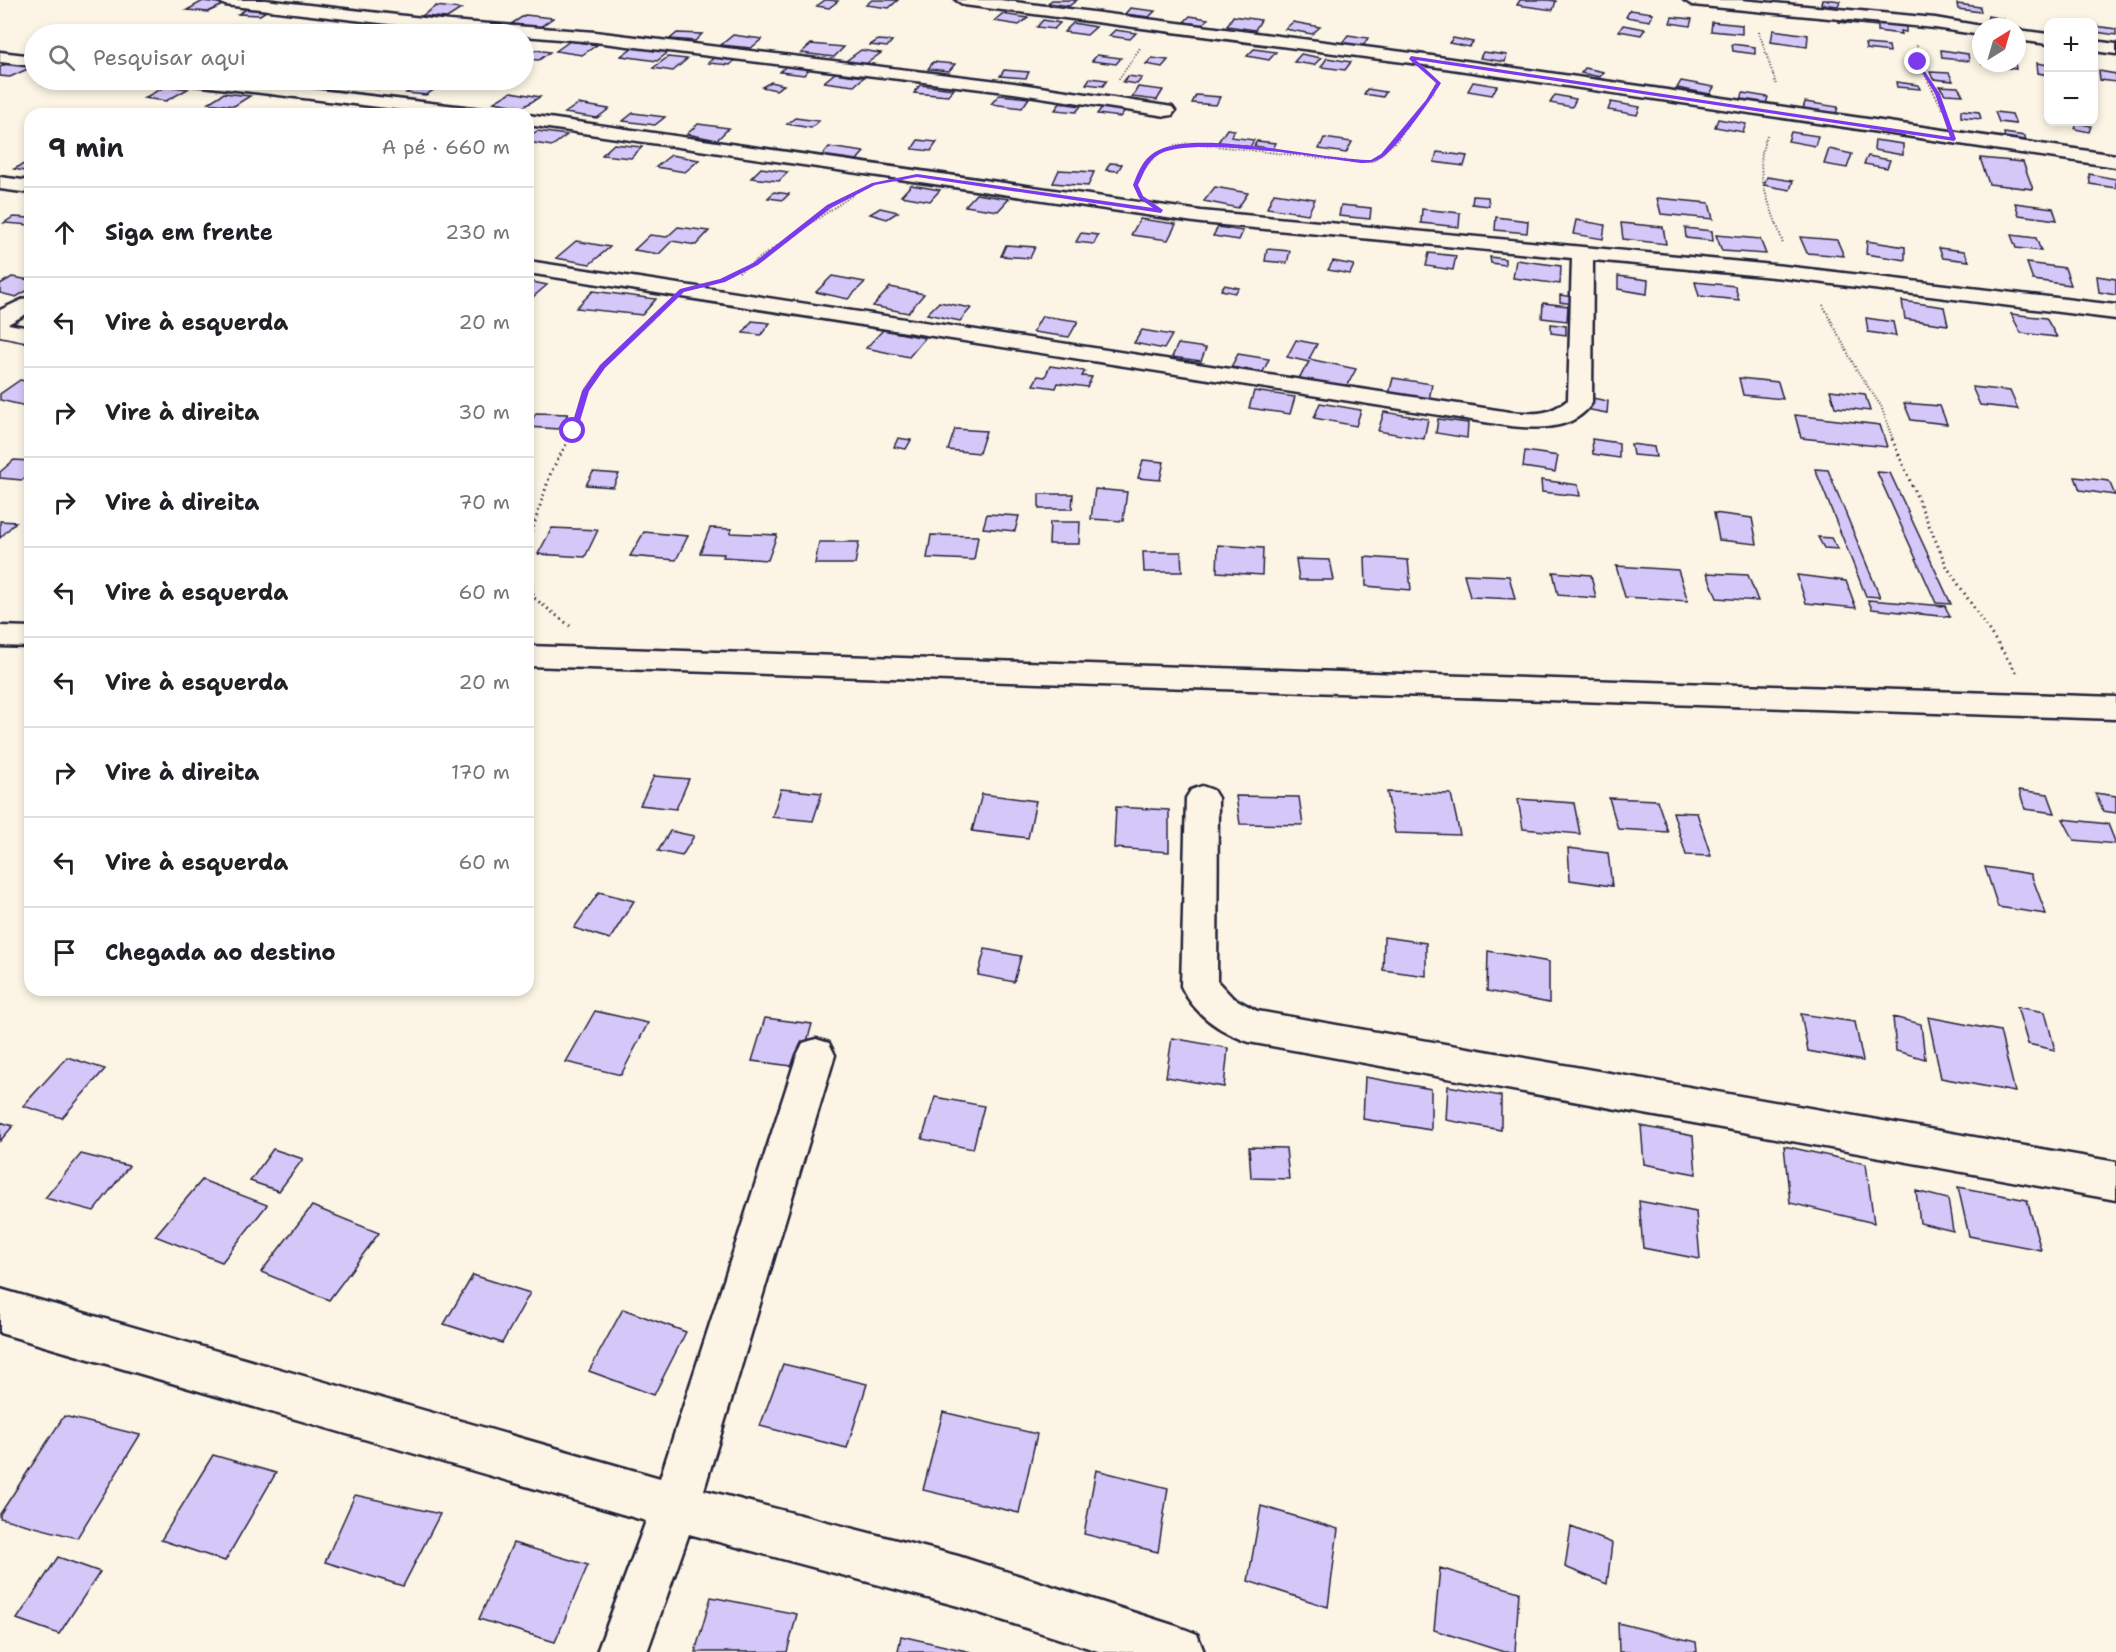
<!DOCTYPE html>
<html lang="pt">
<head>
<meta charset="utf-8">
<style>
	:root { --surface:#fff; --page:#f2f2f2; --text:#202124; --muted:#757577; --line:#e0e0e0 }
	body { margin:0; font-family:"Shantell Sans",sans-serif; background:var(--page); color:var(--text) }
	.controls { position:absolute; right:18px; top:18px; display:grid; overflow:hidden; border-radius:12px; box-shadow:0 3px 9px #0003 }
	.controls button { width:54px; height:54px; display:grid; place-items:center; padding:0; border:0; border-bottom:2px solid var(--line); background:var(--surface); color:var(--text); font:30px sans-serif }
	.compass { position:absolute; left:1972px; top:18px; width:54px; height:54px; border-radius:50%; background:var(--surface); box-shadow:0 3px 9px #0003; rotate:37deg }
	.stop { position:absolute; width:18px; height:18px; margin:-14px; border:4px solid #7c3aed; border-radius:50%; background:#fff }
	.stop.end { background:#7c3aed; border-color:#fff; box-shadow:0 2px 6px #0008 }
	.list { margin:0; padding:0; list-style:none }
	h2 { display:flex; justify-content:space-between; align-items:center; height:78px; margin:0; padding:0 24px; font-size:26px }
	h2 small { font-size:20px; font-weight:400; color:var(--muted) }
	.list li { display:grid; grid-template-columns:39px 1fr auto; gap:18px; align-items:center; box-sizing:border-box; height:90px; padding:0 24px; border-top:2px solid var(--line) }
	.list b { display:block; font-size:22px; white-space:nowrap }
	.list em { font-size:20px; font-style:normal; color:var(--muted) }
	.icon { flex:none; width:33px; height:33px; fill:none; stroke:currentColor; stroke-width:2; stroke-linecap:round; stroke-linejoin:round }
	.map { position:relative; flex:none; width:2116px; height:1652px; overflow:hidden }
	.search { position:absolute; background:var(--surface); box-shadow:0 3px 9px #0003; left:24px; top:24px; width:510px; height:66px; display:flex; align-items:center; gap:15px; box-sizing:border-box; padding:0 21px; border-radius:33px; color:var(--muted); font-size:22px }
	.panel { position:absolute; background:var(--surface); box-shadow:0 3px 9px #0003; left:24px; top:108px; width:510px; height:888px; border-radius:18px }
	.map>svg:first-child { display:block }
	.building { fill:#d5c7f8; stroke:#22223b; stroke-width:1.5 }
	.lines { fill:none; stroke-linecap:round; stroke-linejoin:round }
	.minor-casing { stroke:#22223b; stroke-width:5 }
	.major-casing { stroke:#22223b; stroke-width:5 }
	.path-far1 { stroke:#22223b; stroke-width:2; stroke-dasharray:1 2; stroke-linecap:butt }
	.path { stroke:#22223b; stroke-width:3; stroke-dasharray:1.5 4; stroke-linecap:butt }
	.minor { fill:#fcf5e5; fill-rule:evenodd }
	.major { fill:#fcf5e5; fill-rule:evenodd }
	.route { fill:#7c3aed }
</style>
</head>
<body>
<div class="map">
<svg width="2116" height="1652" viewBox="0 0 2116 1652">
	<rect width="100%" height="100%" fill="#fcf5e5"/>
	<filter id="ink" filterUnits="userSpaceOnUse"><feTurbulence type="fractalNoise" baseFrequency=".0167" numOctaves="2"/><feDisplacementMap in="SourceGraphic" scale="12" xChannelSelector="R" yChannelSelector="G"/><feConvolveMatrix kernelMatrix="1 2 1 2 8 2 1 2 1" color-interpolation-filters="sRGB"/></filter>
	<g filter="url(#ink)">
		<path class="building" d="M825,0H829L838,1L829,8L817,6Z
			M872,0H898L889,8L866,5Z
			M1052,0H1077L1069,6L1048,3Z
			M1520,0H1548L1556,1L1553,10L1517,5Z
			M1822,0H1833L1840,1L1838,6L1821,4Z
			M203,1L225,4L208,12L187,10Z
			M1957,4L1980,7L1981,12L1958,9Z
			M436,6L461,9L447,18L422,16Z
			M250,7L271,8L260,15L238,14Z
			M1130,8L1155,11L1149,17L1125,14Z
			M1630,10L1653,13L1650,21L1626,17Z
			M1002,14L1028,18L1019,25L994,21Z
			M525,15L553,18L540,27L511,24Z
			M1190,16L1208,19L1202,25L1184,22Z
			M1233,16L1261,20L1255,30L1227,26Z
			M1988,16L2003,19L2001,27H1986Z
			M1672,17L1692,19L1690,26L1670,23Z
			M1840,18L1906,26V32L1900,31L1901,34L1878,31V26L1839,22Z
			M1043,20L1060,23L1054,29L1037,27Z
			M1293,22L1320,27L1312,34L1285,29Z
			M1712,22L1742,25V34L1711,31Z
			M1073,23L1096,27L1087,35L1064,32Z
			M404,25L430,27L419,34H391Z
			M1623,25L1645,29L1641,35L1619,31Z
			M2095,26L2116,29V35L2096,32Z
			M1115,30L1136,33L1130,39L1109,36Z
			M1773,30L1808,35L1807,47L1771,42Z
			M677,33L702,34L695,41L670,39Z
			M733,35L762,39L751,48L721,45Z
			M1348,35L1368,38L1363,46L1342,43Z
			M1453,38L1473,42L1469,47L1449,43Z
			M878,40L892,41L887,47L870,45Z
			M570,41L597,45L582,55L556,51Z
			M811,44L844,47L834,57L801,53Z
			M1732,44L1755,47V54L1733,51Z
			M1865,44L1889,46L1890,52L1866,49Z
			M636,45L671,50L657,61L621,56Z
			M1254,49L1276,52L1269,60L1247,56Z
			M536,50L550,52L539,60L524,59Z
			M861,50L881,53L863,66L843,63Z
			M1941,50L1968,54L1969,61L1942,58Z
			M1483,52L1507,55L1505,62L1480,58Z
			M1301,54L1321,58L1314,65L1294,62Z
			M1097,55L1121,58L1116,64L1092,61Z
			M716,56L737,58L730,65L708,63Z
			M668,57L687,59L673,71L653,68Z
			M1152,58L1168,60L1162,67L1146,64Z
			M1327,58L1351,62L1345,70L1321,67Z
			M933,62L955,64L949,71L928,69Z
			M8,63L32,67L10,77L0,76V67Z
			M1982,63H2015L2016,69L1982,64Z
			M2037,63L2048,65V75L2038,73Z
			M788,64L811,67L804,75L780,72Z
			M1585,68L1604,72L1600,77L1581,73Z
			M1004,70L1029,72L1026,78L1000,76Z
			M2099,71L2116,74V82L2100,80Z
			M1930,72L1949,73L1953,81L1933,79Z
			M835,73L864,77L854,86L824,82Z
			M1128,76L1142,78L1137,84L1123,82Z
			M1090,78L1107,80L1103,86L1086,84Z
			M72,80H98L88,85L67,82Z
			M321,80H352L339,87L314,84Z
			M363,80H392L378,89L352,86Z
			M1681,81L1714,87L1710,94L1677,88Z
			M771,82L784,85L776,90L762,87Z
			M1473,82L1497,86L1492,95L1468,91Z
			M1896,82L1918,85L1920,89L1897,87Z
			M420,83L440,86L426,95L406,93Z
			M920,85L954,89L948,96L914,93Z
			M166,86L188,89L166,101L144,98Z
			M1939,86L1958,87L1963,95L1945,94Z
			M1138,87L1163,90L1157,100L1132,97Z
			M1367,89L1386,92L1383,97L1364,94Z
			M511,92L540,97L523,107L494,102Z
			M224,93L250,96L234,106L208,103Z
			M1743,93L1768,97L1766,104L1741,100Z
			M999,95L1029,98L1022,108L991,104Z
			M1196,95L1220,97L1216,105L1192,103Z
			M1555,95L1576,99L1572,107L1550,103Z
			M1611,102L1640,107L1637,115L1608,110Z
			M1805,102L1838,107L1836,114L1803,109Z
			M1060,103L1081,106L1076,112L1055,110Z
			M578,104L609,109L597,118L565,113Z
			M1103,106L1126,109L1120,117L1097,114Z
			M380,108L405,112L370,114Z
			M1961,110L1979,112L1981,119L1961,117Z
			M1995,112L2012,114L2016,124L1999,122Z
			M633,113L665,117L655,125L623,121Z
			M795,118L819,121L811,128L787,124Z
			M1718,119L1746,124L1743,132L1715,127Z
			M2077,123L2091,126L2089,132L2075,129Z
			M698,124L729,128L717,140L687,134Z
			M1227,129L1235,130L1231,137L1254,140L1250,147L1218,142Z
			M537,131L567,135L552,146L528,142V137Z
			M1791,132L1818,136L1815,146L1788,141Z
			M2004,133L2025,136L2026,143L2005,141Z
			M1324,138L1352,142L1346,153L1319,149Z
			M918,140L937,142L931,151L912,149Z
			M1875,140L1903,144V155L1874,150Z
			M1257,141L1276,143L1273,149L1254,146Z
			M614,144L642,147L631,158L602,155Z
			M829,147L864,152L856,161L821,157Z
			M1829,149L1852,154L1847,168L1824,164Z
			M1437,152L1467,156L1464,166L1434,162Z
			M671,155L699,160L685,172L656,167Z
			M1868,156L1890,160L1887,168L1864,164Z
			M1980,158L2023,162L2033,189L1989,184Z
			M30,161V172L14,169Z
			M1110,163L1122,164L1118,171L1106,170Z
			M761,168L788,172L779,181L751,178Z
			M1059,170L1094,172L1088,186L1053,183Z
			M2089,174L2116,179V188L2090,184Z
			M1767,177L1793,181L1790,190L1764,185Z
			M911,185L940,190L930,201L901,196Z
			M1215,187L1248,193L1238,208L1204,201Z
			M774,192L789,194L783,200L768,198Z
			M1274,193L1315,199L1308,214L1267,208Z
			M976,194L1009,199L998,211L965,206Z
			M1473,196L1488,197L1489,206L1472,204Z
			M1657,198L1709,203L1713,219L1661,214Z
			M2015,203L2053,208L2057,220L2019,215Z
			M1341,205L1371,208L1370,219L1339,216Z
			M880,208L898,212L887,219L870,214Z
			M1422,209L1460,213L1459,227L1421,223Z
			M13,217L30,218V225L4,223Z
			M1496,217L1528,221L1527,233L1495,230Z
			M1140,219L1176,224L1168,240L1131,235Z
			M1576,220L1605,225L1603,239L1573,234Z
			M1621,223L1663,227L1666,244L1623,239Z
			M678,227L709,231L696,245L672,241L659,254L634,250L650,235L667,237Z
			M1218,227L1243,231L1239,240L1213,236Z
			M1685,228L1712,231L1713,241L1686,238Z
			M1081,233L1098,235L1094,244L1076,242Z
			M1716,235L1760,239L1766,254L1722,251Z
			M2011,235L2036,238L2041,251L2016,248Z
			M1800,237L1837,240L1844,256L1807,253Z
			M576,241L610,247L590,264L556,258Z
			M1867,241L1905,247V260L1866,254Z
			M1006,245L1035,247L1030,258L1001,256Z
			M1939,248L1964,251L1969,261L1943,258Z
			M1267,249L1290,251L1287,263L1265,261Z
			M1429,253L1456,256L1453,270L1426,266Z
			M1490,257L1505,259V265L1491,263Z
			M1516,260L1561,266L1560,284L1513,278Z
			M1333,261L1354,265L1350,274L1328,270Z
			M2027,263L2065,268L2071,285L2033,280Z
			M832,276L865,282L848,299L816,292Z
			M1618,276L1648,280L1647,294L1618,289Z
			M2097,276L2116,279V295L2099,292Z
			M12,277L30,280V289L16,297L0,293V284Z
			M528,281L547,285L533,297L528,296Z
			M1695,282L1735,286L1739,300L1699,296Z
			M1224,285L1239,288L1235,293L1221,290Z
			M890,287L924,294L908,313L873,306Z
			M593,291L656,299L642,315L576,308Z
			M1560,295L1573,297V304L1560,302Z
			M1902,301L1944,307L1948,325L1905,319Z
			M939,302L971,308L960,321L927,314Z
			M1543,303L1568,306L1567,321L1542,318Z
			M2011,314L2046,318L2057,337L2021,333Z
			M1042,316L1078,321L1069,337L1033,332Z
			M1866,318L1893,322L1896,336L1868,332Z
			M752,321L770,323L761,335L743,333Z
			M1551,324L1566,326V335L1551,333Z
			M883,330L925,338L909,357L866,348Z
			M1142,330L1172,335L1164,349L1134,343Z
			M1296,340L1317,344L1309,359L1356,369L1346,388L1299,378L1309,362L1287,357Z
			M1178,344L1206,348L1201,361L1172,357Z
			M1238,354L1269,359L1263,372L1231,367Z
			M1050,366L1085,371L1082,376L1092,377L1087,387L1058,383L1056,388L1033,385L1038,376L1045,377Z
			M1393,378L1432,384L1429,400L1389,394Z
			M1739,378L1778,382L1783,399L1743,395Z
			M20,380L30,382V407L0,400V394Z
			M1972,387L2010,391L2018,409L1980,405Z
			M1830,390L1865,394L1870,411L1835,407Z
			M1254,391L1295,397L1290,414L1249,408Z
			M1587,397L1608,401L1607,413L1585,409Z
			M1320,403L1361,410L1356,426L1314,418Z
			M1904,403L1940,406L1947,424L1911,420Z
			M1384,412L1428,419L1424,439L1378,431Z
			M536,413L568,414L559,429L528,427Z
			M1795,415L1880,425L1887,447L1801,438Z
			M1438,419L1468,423L1467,438L1436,433Z
			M955,429L986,431L979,453L948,450Z
			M898,438L911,440L906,449L894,447Z
			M1592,439L1619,443V458L1593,454Z
			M1631,444L1654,447L1656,457L1633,455Z
			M1525,451L1558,456L1555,472L1523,467Z
			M14,460L30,461V473L22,480L0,478V472Z
			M1143,460L1164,462L1160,480L1138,478Z
			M1815,469L1828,470L1880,597L1866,596Z
			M593,472L619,474L613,487L586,485Z
			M1877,472L1890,473L1951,604L1936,603Z
			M2075,477L2109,481L2115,495L2080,490Z
			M1541,480L1578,485L1580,496L1542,492Z
			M1095,489L1127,492L1123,521L1091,519Z
			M1039,494H1073L1072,509H1039Z
			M1714,513L1752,518L1757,544L1719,540Z
			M987,514L1019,516L1015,531L983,528Z
			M0,521L16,522L0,538Z
			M1050,522H1080L1079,544H1049Z
			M552,528L598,530L585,557L538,554Z
			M710,528L732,529L730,533L777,535L768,560L723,557L724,554L700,553Z
			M644,532L688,536L676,560L630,556Z
			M931,535L978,536L974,560L927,558Z
			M1818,537L1831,538L1838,549L1824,548Z
			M819,542H859L855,564H815Z
			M1218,545L1263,548L1262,575L1217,572Z
			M1143,552H1181L1182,572H1144Z
			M1365,557L1408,560L1411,590L1366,586Z
			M1296,559L1330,560L1334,580H1299Z
			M1616,566L1678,570L1688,601L1625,597Z
			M1553,572L1591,575L1596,598L1558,595Z
			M1707,573L1748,575L1758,601L1717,598Z
			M1464,574L1509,576L1515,599L1470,597Z
			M1797,575L1846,581L1856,608L1806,603Z
			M1868,600L1945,606L1950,617L1872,609Z
			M654,776L689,779L676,809L640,805Z
			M781,789L822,793L813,821L772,817Z
			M2019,790L2048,794L2055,813L2025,809Z
			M1387,792L1451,794L1460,835L1395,833Z
			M2095,793L2116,796V813L2103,811Z
			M982,794L1036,801L1028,838L972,831Z
			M1236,796L1299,797L1303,825L1240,824Z
			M1609,798L1657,800L1668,832L1618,829Z
			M1518,799L1574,803L1580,834L1523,829Z
			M1116,807L1169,810V852L1114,848Z
			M1673,812L1697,813L1711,856L1686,855Z
			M2063,819L2108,824L2116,844L2074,840Z
			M670,831L694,836L682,856L658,851Z
			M1568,848L1608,853L1612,886L1570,880Z
			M1985,867L2031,874L2046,914L1998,907Z
			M599,892L634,901L610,939L574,928Z
			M1384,937L1426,943V976L1383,970Z
			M985,949L1021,956L1014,982L978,975Z
			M1488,951L1549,962V1003L1487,991Z
			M2017,1007L2045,1012L2055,1050L2028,1044Z
			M595,1011L648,1023L621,1075L566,1062Z
			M1801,1014L1855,1022L1863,1061L1808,1051Z
			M1893,1017L1921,1024L1925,1059L1896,1051Z
			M1928,1017L2000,1031L2015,1092L1941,1078Z
			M765,1018L812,1024L800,1067L752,1061Z
			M1172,1038L1228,1048L1224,1087L1166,1077Z
			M67,1057L105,1069L62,1118L23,1106Z
			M1365,1077L1431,1089V1130L1363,1119Z
			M1448,1086L1501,1096V1130L1446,1120Z
			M935,1097L984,1106L973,1149L922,1139Z
			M0,1122L13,1126L0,1141Z
			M1641,1126L1693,1136L1696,1174L1644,1164Z
			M1784,1146L1866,1164L1874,1223L1790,1203Z
			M1249,1147L1286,1148L1289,1179L1251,1178Z
			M273,1149L303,1159L279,1191L250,1181Z
			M81,1154L129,1166L94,1211L45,1198Z
			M202,1180L267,1205L222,1262L155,1236Z
			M1958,1187L2027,1200L2041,1250L1969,1236Z
			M1916,1191L1948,1199L1953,1231L1920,1223Z
			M1639,1201L1696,1212L1700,1259L1643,1248Z
			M312,1206L379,1233L329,1300L261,1272Z
			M473,1275L530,1293L502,1343L444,1324Z
			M623,1309L686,1332L654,1395L589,1371Z
			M783,1364L867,1384L847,1448L760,1426Z
			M943,1412L1037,1434L1019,1513L923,1490Z
			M64,1416L140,1435L77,1538L0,1518V1514Z
			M213,1455L276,1473L225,1561L161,1540Z
			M1096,1470L1168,1488L1158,1552L1084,1534Z
			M355,1495L440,1514L403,1586L325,1562Z
			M1261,1506L1338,1529L1328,1607L1248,1581Z
			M1571,1527L1612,1543L1607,1584L1565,1567Z
			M513,1543L588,1565L555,1642L479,1619Z
			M58,1557L100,1572L59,1634L17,1619Z
			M1440,1568L1519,1592L1515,1652H1504L1434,1630Z
			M711,1597L797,1614L787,1652H695Z
			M1618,1623L1696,1642L1697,1652H1619Z
			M901,1636L971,1652H898Z"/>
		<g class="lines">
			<defs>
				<path id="minor" d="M217,0H265L449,21L595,32L1014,83L1166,106L1172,107L1175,111L1172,115L1166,116L1014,93L595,42L524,36V34L449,31L225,5Z
					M956,0H1000L1411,53L2116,155V167L1411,63L964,5Z
					M1684,0H1741L1935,18L1987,27H1981V35L1935,28L1692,5Z
					M2017,30L2048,34V44L2017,40Z
					M2094,41L2116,44V54L2094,51Z
					M0,52L34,56V66L0,62Z
					M185,80H233L482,109L488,110L491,114H437L194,85L188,84Z
					M528,115L1201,211L1784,266L2116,305V319L1784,278L1593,260L1592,403C1574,430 1539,429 1510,426L528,273V261L1510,412C1535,414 1547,416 1568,400L1572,258L1201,223L528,125Z
					M0,177L30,181V193L0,189Z
					M30,296V312L8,324L30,328V342L0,336V310Z
					M1202,786L1213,790L1218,798L1217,981L1232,997L1257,1011L2116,1162V1200L1249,1042C1220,1032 1194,1014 1181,986L1186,798L1191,790Z
					M816,1039L829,1043L835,1055L704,1490L958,1556L1179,1627L1197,1634L1204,1652H1101L958,1606L689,1534L647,1652H597L646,1521L0,1333V1289L660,1478L797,1055L803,1043Z"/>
				<path id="major" d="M0,626L30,627V647L0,646Z
					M528,646L2116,697V719L528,666Z"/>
			</defs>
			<use href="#minor" class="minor-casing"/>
			<use href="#major" class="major-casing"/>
			<path class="path-far1" d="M1759,32L1776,84
				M1917,45L1918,62L1943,109
				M1119,79L1140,48
				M1767,135C1751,176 1772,205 1783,244
				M1138,180C1149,156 1165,146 1191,143L1354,162L1373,161L1397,140L1435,88
				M739,272L854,194
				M1823,305L1856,369L1881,406L1893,440
				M568,440L586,391L602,367L657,314"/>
			<path class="path" d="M1892,439L1947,567L2017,673
				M528,543L551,472L569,439
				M528,566L534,598L570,626"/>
			<use href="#minor" class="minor"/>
			<use href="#major" class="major"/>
		</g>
	</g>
	<path class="route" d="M1411,56L1950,137L1935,94L1916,62L1918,61L1940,94L1956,139L1954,141L1416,60L1441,83C1430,101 1399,145 1383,157C1376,162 1369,163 1361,163C1320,158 1188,135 1158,155C1147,162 1144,173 1138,185L1143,196L1163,210L1161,213L917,177L875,185L831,208L758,265L725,282L684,292L605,368L589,391L577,431L573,433L570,431L582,391L600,365L680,289L720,279L753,263L827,205L872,183L917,174L1153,208L1139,198L1133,185C1138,172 1143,159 1155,152C1196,127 1319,160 1371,160L1381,154L1426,100L1436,83L1409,59Z"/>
</svg>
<div class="controls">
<button>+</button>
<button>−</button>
</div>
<svg class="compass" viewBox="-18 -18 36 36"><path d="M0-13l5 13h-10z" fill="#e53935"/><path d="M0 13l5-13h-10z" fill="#757577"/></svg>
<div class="stop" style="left:573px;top:431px"></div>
<div class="stop end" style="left:1918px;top:62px"></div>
<div class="search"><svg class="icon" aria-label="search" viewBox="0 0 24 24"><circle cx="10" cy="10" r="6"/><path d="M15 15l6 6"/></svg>Pesquisar aqui</div>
<section class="panel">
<h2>9 min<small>A pé · 660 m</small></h2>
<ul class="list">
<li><svg class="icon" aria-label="ahead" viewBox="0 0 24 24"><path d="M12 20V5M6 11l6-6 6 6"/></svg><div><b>Siga em frente</b></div><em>230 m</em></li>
<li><svg class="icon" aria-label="left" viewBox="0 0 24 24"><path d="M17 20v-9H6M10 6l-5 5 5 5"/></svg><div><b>Vire à esquerda</b></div><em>20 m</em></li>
<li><svg class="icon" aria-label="right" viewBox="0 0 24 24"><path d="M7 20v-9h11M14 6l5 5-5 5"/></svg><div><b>Vire à direita</b></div><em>30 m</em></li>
<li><svg class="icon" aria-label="right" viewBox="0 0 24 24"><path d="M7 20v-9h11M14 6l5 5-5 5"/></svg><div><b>Vire à direita</b></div><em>70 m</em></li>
<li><svg class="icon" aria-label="left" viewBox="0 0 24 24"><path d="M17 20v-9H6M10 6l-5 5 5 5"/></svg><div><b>Vire à esquerda</b></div><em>60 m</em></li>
<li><svg class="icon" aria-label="left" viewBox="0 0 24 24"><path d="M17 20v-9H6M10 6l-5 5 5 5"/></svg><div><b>Vire à esquerda</b></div><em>20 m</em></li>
<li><svg class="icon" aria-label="right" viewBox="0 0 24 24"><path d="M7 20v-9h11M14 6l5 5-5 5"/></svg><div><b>Vire à direita</b></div><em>170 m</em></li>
<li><svg class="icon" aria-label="left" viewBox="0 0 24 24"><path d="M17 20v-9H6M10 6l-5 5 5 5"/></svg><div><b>Vire à esquerda</b></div><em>60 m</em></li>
<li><svg class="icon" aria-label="arrive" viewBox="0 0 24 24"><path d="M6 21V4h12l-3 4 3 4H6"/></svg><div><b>Chegada ao destino</b></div></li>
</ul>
</section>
</div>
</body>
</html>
